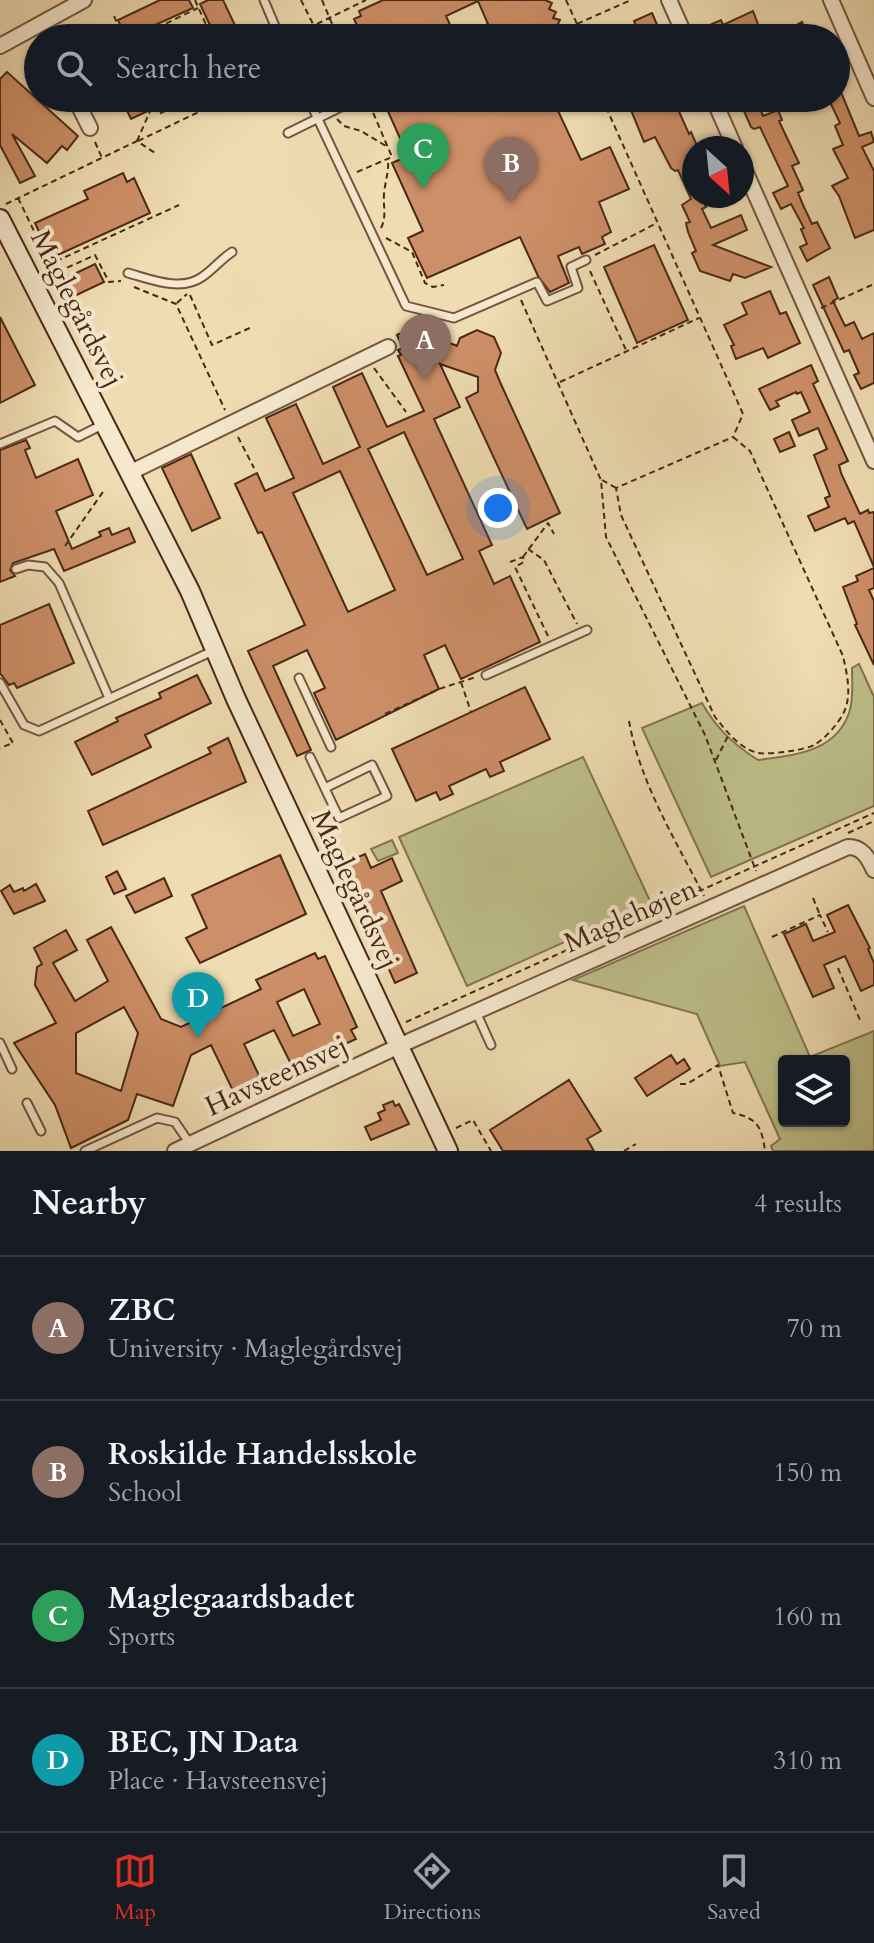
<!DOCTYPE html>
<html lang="en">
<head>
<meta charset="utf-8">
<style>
	:root { --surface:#171b24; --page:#242831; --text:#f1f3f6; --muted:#9ea1a6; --line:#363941; --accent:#d93025 }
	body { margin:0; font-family:Cardo,serif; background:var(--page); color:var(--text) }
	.controls { position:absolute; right:24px; bottom:24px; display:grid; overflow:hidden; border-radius:8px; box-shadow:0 2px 6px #0004 }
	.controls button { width:72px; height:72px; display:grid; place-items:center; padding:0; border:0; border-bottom:2px solid var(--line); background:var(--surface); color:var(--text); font:40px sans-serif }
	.compass { position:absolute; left:682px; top:136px; width:72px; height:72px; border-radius:50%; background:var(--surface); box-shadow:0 2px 6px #0004; rotate:153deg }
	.you { position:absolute; left:498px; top:508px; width:28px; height:28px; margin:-20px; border:6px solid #fff; border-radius:50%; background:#1a73e8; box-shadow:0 0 0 12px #1a73e833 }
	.badge { display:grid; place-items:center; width:52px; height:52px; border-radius:50%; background:var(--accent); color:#fff; font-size:26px; font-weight:700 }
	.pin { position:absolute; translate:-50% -66px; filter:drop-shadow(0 2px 4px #0008) }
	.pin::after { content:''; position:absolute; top:42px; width:28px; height:24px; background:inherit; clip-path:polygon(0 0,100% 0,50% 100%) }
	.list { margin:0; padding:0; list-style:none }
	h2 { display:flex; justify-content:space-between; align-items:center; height:104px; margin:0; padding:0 32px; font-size:34px }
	h2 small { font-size:26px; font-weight:400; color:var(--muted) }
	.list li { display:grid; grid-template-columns:52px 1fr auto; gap:24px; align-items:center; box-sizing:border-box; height:144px; padding:0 32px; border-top:2px solid var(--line) }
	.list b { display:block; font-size:30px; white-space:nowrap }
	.list p { margin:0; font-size:26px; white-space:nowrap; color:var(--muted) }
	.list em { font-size:26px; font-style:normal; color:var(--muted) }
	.icon { flex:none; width:44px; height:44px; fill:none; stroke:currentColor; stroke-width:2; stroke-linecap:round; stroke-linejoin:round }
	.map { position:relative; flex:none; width:874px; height:1151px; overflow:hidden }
	.search { position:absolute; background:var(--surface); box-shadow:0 2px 6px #0004; left:24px; right:24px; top:24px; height:88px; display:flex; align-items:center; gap:20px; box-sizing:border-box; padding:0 28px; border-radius:44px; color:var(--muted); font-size:30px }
	.sheet { height:680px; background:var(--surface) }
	nav { display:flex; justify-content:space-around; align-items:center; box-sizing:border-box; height:112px; border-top:2px solid var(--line); background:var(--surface); font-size:22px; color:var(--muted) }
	nav a { display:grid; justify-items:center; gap:4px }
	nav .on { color:var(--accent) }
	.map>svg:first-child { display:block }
	.green { fill:#bdbf89; stroke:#847450; stroke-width:2; fill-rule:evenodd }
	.building { fill:#cd8f67; stroke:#4a2817; stroke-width:2; fill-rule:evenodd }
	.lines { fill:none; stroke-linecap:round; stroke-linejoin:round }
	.lane-casing { stroke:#73553e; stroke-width:11 }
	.street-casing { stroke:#73553e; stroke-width:18 }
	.secondary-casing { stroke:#4a2817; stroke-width:22 }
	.path { stroke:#4a2817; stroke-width:2; stroke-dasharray:6 4; stroke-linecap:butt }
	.lane { stroke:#f5e8cd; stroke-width:7 }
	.street { stroke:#f5e8cd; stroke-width:14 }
	.secondary { stroke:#f5e8cd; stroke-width:18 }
	.labels { text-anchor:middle; stroke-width:8; stroke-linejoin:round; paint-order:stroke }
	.street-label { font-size:28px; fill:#4a2817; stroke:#f5e8cd }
</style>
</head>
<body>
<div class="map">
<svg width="874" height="1151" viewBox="0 0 874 1151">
	<rect width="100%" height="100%" fill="#efdcb2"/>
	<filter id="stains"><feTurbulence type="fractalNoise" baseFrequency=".0025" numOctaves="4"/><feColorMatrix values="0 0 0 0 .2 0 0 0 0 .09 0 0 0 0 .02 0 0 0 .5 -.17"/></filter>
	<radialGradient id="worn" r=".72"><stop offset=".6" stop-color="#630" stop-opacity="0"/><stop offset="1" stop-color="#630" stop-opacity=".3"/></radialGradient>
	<path class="green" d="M859,664L874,697V806L711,877L642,728L702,703C716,728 733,744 758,760C793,755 835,753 849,713C854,700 852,681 852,668Z
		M583,757L651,903L467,986L399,837Z
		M392,840L398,853L378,861L371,849Z
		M744,906L810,1057L874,1031V1151H773L771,1146L780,1139L745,1062L720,1066L697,1014L573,980ZM844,1061V1121H784V1061Z"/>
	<path class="building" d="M160,0H189L193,8L126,38L118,20Z
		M208,0H223L241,38H216L200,4Z
		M383,0H545L552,3L549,9L556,12L553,18L560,20L557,26L564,29L561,36L556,38H456L488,24L478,1L446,16L456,38H363L354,19L361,16L359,11Z
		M753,11L759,27L744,34L742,29L723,38H708L703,28L721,20L723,25Z
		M652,13L655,20L663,38H641L634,21Z
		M802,22L809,38H795L791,28Z
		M7,72L78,136L67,150L62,146L47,163L12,134L35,176L20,183L0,145V79Z
		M836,80L859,136L871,132L874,142L862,147L874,171V230L855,238L839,196L832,186L848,178L833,149L843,145L835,126L840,123L828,98H836Z
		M121,98H193L161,113L158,106L131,119Z
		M382,98H434L437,104L451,98H552L581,160L610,147L629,189L599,202L611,232L602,237L605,244L582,254L579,247L558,256L569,283L550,292L538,276L520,237L427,278L408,238L423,231L392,163L408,156Z
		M626,98H673L689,134L691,132L698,148H694V196H701L706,207L702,209L711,228L741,215L747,230L713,245L771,267L745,278L733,274L730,281L700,271L692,253L696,251L688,232L686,223L690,222L682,205L691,199L678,170L675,171L671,168L655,137L644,142Z
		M750,98H756L763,116L778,110L782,120L779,121L799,163L792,166L803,190L798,193L803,205L812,224L817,222L830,248L807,261L800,247L807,244L801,229L804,228L791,204L781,209L773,193L788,186L760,127L754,129L751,127L740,102Z
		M123,173L127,182L134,178L150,213L51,258L35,223L88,199L84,191Z
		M654,245L688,320L637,343L604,267Z
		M95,264L104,282L66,300L57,282Z
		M829,277L838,298L833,301L845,326L854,322L862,339L874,333V383L861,389L854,375L859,373L849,350L844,352L813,285Z
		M770,291L780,314L786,312L800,343L768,358L763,348L736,359L731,346L734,345L724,325L747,314L742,303Z
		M0,317L35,385L0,403Z
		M422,323L429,326L433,336L457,346L460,338L477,330L494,337L501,353L495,370L500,382L560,513L527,529L466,398L478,392V377L440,364L460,407L434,419L492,545L479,551L494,584L510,576L540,642L461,679L445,645L424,655L439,689L336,740L314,693L325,688L307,650L273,666L311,750L297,756L248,651L305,625L262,532L258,533L235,484L257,473L265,491L294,478L266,418L296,404L323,464L360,447L333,387L362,373L387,427L424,411L398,356L401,355L398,350L403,348L397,335ZM404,432L463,559L427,575L368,449ZM340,471L395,590L348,612L293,493Z
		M811,365L818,381L813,384L848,461L839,465L841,473L860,514L868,510L869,513L874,512V567L854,521L848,524L845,518L815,531L808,516L829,507L825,498L830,496L814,455L827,449L818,428L799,436L792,420L810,412L801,392L797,394L796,392L776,401L779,406L770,410L759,389Z
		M789,432L795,446L780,452L774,439Z
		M26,440L30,448L25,450L36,478L78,459L93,495L56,511L72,549L101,536L99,532L109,528L112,535L129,528L135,542L64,571L54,549L13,563L10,570L15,576L0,582V450Z
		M191,454L220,518L192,531L162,468Z
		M874,568V588L869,590L874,601V665L855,625L857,624L843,587L858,581L856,576Z
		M49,604L74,663L17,688L14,683L9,685L0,673V625Z
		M197,675L211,703L145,735L151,747L92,775L75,742L118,721L116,718L161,698L159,693Z
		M525,687L550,739L500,762L504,771L490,777L486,769L449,786L453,794L440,800L436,792L416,801L392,749Z
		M228,738L246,782L103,845L88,811L211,753L208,748Z
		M365,854L371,868L392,858L402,881L381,891L417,973L395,983L342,864Z
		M280,855L306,914L200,963L186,938L207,928L192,895Z
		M117,871L126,889L114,894L106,877Z
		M164,878L172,896L135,913L126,896Z
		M36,884L45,901L14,914L1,891L10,885L14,892L23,888L24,891Z
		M848,905L870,948L868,949L874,963V985L861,991L845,956L824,965L834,988L813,997L784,934L806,924L813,941L835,932L827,915Z
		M111,927L161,1019L181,1027L261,989L256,980L315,953L318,959L325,956L357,1027L351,1030L356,1039L293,1068L274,1030L244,1044L264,1086L237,1099L211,1045L191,1055L173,1106L137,1094L128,1120L71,1148L55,1105L14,1043L56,1023L35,985L37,967L42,964L34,948L66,930L77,950L53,963L75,1001L108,981L87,940ZM304,989L320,1024L293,1036L277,1002ZM124,1007L138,1033L121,1091L76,1073V1033Z
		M671,1055L677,1064L684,1059L690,1069L647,1096L635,1078Z
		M569,1080L601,1131L587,1139L594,1151H503L490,1130Z
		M393,1101L395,1106L399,1104L409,1124L371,1140L365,1127L381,1120L378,1113L385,1110L383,1105Z"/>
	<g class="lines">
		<defs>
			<path id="lane" d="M264,0L280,38
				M308,98L406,306L454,318L537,282L547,301L578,288L571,267L586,260
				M288,133L359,98
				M128,273C150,279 181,292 202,277C213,270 220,260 232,252
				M0,444L55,421L78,437L104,424
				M16,569L28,565L45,567L59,583L109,698
				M486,675L587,630
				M299,678L331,747
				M0,683L24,725L39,731L215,650
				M310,757L339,818L387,796L372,765L325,788
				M476,1012L491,1045
				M0,1043L12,1069
				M27,1103L41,1131
				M85,1151L157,1118L175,1122L190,1144"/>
			<path id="street" d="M669,0L686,38
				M831,0L874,98
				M0,46L84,0
				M75,98L90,128
				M713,98L735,148
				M742,164L874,461
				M129,473L388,347
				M175,1151L412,1040L848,847C863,847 868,858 874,870"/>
			<path id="secondary" d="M0,219L190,591L236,699L448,1151"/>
		</defs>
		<use href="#lane" class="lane-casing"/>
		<use href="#street" class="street-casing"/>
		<use href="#secondary" class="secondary-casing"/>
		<path class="path" d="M195,0L212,38
			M301,0L313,24
			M322,0L338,38
			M566,0L577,24
			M114,16L124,38
			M290,37L366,0
			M135,38L155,29L164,32L167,23L198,8
			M575,38L570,27L631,0
			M602,98L743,414L733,437
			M337,119L344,126L361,131L386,146
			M137,141L151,109L152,98
			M138,141L228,98
			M95,142L102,158
			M357,172L392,157L369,103
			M18,198L50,264L179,205
			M6,204L137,141L155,153
			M381,228C387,216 383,207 384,194C385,182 389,172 388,160
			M386,238L412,252L425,283L433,287L444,285
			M595,255L657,223
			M590,271L626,350
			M49,276L95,255L109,282L121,281
			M134,287L176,304L225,410
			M190,295L212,345L252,327
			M521,300L601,480L606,537L705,735L756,871
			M177,303L187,294
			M821,308L874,284
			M374,368L406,412
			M560,382L699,318
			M238,437L254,468
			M733,437L750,451L843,656C847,674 852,695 844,712C838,724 825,739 814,745C805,750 768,755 758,753C739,748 727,732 715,717L621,515L616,488Z
			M602,480L616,488
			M65,546L105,489
			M528,549L544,560L577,624
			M523,557L548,523L554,534
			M510,562L523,557L524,562L515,567L548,636
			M461,682L471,712
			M385,714L439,689L476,677
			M0,720L13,743L0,748
			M629,721C640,783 676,841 704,896
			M716,760L729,734
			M848,833L874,821
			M813,898L820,915
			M772,937L820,915L828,932
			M838,968L860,1020
			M406,1022L874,813
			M680,1084H687L718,1065L733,1113C758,1118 762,1128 765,1151
			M456,1128L473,1120L491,1151
			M624,1151L636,1144"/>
		<use href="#lane" class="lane"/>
		<use href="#street" class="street"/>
		<use href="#secondary" class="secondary"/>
	</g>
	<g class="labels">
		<g class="street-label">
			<text transform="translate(78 308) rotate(63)" y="10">Maglegårdsvej</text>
			<text transform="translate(356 889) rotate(65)" y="10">Maglegårdsvej</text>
			<text transform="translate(630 915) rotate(-24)" y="10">Maglehøjen</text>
			<text transform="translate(276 1075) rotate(-25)" y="10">Havsteensvej</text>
		</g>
	</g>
	<rect width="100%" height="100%" filter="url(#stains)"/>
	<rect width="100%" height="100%" fill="url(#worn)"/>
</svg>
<div class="controls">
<button><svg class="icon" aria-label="layers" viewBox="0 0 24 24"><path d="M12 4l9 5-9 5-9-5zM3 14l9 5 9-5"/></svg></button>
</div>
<svg class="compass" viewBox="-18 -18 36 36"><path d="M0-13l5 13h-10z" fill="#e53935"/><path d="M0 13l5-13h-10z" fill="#9ea1a6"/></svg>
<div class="you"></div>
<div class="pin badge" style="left:425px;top:380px;background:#8d6e63">A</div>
<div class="pin badge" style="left:511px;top:203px;background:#8d6e63">B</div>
<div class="pin badge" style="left:423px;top:189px;background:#2e9e5b">C</div>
<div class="pin badge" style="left:198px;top:1038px;background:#0f9aa8">D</div>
<div class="search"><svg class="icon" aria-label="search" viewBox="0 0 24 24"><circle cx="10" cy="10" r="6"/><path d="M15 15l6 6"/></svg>Search here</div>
</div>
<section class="sheet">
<h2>Nearby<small>4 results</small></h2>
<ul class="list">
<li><span class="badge" style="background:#8d6e63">A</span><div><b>ZBC</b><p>University · Maglegårdsvej</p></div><em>70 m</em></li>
<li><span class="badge" style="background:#8d6e63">B</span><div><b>Roskilde Handelsskole</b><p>School</p></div><em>150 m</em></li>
<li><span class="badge" style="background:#2e9e5b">C</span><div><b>Maglegaardsbadet</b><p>Sports</p></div><em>160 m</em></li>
<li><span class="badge" style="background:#0f9aa8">D</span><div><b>BEC, JN Data</b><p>Place · Havsteensvej</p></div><em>310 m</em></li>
</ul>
</section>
<nav>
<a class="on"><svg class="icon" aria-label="map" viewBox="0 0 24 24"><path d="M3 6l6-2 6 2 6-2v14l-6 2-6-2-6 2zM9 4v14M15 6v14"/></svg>Map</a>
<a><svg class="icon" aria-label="directions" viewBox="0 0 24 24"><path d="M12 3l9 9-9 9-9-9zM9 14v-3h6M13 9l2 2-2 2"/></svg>Directions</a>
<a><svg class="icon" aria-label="saved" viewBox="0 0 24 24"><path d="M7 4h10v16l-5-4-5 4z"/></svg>Saved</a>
</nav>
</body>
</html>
